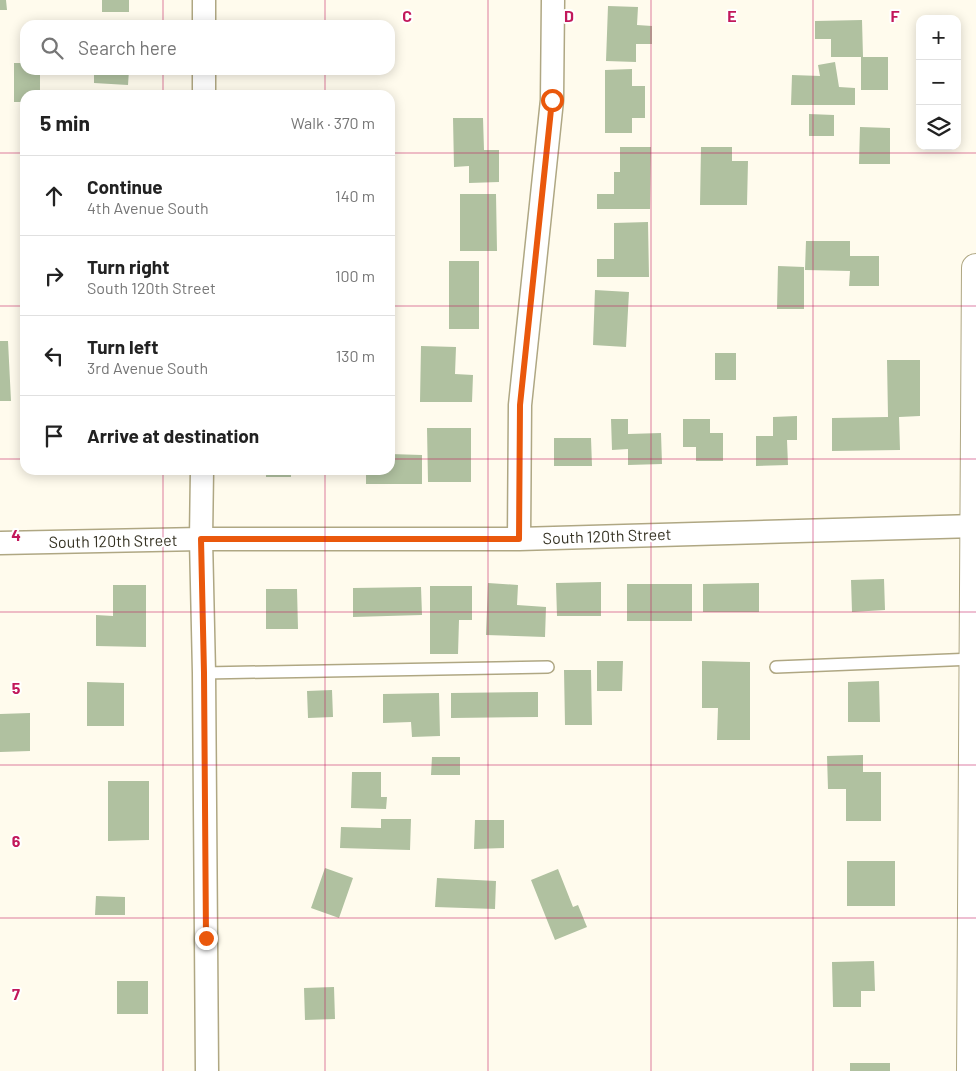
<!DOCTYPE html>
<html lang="en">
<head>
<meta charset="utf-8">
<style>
	:root { --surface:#fff; --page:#f2f2f2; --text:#222; --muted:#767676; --line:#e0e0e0 }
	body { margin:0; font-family:Barlow,sans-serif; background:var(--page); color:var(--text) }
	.controls { position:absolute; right:15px; top:15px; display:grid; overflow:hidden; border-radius:10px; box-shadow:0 2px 12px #0003 }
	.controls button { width:45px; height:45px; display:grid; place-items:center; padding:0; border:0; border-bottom:1px solid var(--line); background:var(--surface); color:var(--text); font:25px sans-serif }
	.stop { position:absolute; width:15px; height:15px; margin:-11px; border:4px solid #ea580c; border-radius:50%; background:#fff }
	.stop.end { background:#ea580c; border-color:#fff; box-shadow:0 1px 5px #0008 }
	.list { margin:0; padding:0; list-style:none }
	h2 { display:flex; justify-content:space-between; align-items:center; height:65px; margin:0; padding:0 20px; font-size:21px }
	h2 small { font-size:16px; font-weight:400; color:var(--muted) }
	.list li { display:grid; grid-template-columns:32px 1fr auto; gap:15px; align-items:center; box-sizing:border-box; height:80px; padding:0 20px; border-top:1px solid var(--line) }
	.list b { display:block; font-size:19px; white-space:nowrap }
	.list p { margin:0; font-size:16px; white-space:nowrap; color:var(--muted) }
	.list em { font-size:16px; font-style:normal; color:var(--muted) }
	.icon { flex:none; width:28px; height:28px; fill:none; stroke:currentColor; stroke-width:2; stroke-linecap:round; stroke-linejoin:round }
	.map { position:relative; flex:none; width:976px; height:1071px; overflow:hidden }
	.search { position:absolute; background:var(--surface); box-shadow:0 2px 12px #0003; left:20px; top:20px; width:375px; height:55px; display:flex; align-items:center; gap:12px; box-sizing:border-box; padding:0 18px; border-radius:15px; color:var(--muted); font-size:19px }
	.panel { position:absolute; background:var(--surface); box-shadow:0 2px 12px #0003; left:20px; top:90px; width:375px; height:385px; border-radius:15px }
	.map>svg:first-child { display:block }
	.building { fill:#b0c1a0 }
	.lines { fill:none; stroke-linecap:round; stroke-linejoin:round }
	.service-casing { stroke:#afa783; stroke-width:14 }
	.minor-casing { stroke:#afa783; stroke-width:25 }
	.tertiary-casing { stroke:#afa783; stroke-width:30 }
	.service { stroke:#fff; stroke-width:11 }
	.minor { stroke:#fff; stroke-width:22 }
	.tertiary { stroke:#fff; stroke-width:28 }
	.route { stroke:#ea580c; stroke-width:6 }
	.grid { fill:none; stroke:#c2185b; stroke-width:1; stroke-opacity:0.55 }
	.labels { text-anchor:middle; stroke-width:4; stroke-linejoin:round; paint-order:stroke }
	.street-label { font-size:16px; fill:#353223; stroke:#fff }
	.grid-label { font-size:16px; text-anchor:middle; font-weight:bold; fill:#c2185b; stroke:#fff; stroke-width:4; stroke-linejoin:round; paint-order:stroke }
</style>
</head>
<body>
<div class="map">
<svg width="976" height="1071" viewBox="0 0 976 1071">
	<rect width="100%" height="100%" fill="#fffbed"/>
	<path class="building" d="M0,0H6L7,10H0Z
		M102,0H129V12H102Z
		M608,6L638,7L637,25L652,26V44H636V62L606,61Z
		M862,20L863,57H831V39H815V21Z
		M861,57H888V90H861Z
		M835,62L839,87L855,88V105H791L792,75L820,76L818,65Z
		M14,63H25V70H40V95H25V102H14Z
		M632,69V86H645V118H632V133H605V70Z
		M94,70H129L128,85L94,83Z
		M809,114L834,115V136H809Z
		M453,118H483L484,150H499V182L469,183V166L454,167Z
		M860,127L890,128V164H859Z
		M620,147H651L650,209H597V194H614V172H620Z
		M701,147H732V161H748L747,205H700Z
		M460,194H496L497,251H460Z
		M648,222L649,277H597V259H614V223Z
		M806,241H850V256H879V286H849L850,271L805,270Z
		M449,261H479V329H449Z
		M778,266L804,267V309H777Z
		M595,290L629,292L626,347L593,345Z
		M0,341H8L11,401H0Z
		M421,346L456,347L455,374L473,375L472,402H420Z
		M715,353H736V380H715Z
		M887,360H920V416L899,417L900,450L832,451V418L888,417Z
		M797,416V440H787L788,465L756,466V436H773V417Z
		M611,419H628V434L661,433L662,464L628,465V449L612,450Z
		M683,419H710V433H723V461H696V447H683Z
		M427,428H471V482H428Z
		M554,438H591L592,466H554Z
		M390,454L422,455V484H366V470H390Z
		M266,470H291V477H266Z
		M884,579L885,610L852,612L851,580Z
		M601,582V616H557L556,583Z
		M488,583L518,585L517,605L546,607L545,637L486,635Z
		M759,583V612H703V584Z
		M627,584H692V621H627Z
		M113,585H146V647L96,646V615L113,616Z
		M430,586H472V620H459L458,654H430Z
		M421,587L422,615L353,617V588Z
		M266,589H297L298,629H266Z
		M597,661H623L622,691H597Z
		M702,661L750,662V740H717L718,708H702Z
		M564,670H591L592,725H565Z
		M879,681L880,722H848V682Z
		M87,682L124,683V726H87Z
		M332,690L333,717L308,718L307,691Z
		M538,692V717L451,718V693Z
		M439,693L440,736L412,737L411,722L383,723V694Z
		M30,713V751L0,752V714Z
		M863,755V772H881V821H846V789H828L827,756Z
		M432,757H460V775H431Z
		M352,772H381V797H387L386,809L351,808Z
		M108,781H149V840L108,841Z
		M381,819H411L410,850L340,848L341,827L381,828Z
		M475,820H504V848L474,849Z
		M847,861H895V906H847Z
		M325,868L353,878L339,918L311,908Z
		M558,869L573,907L578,905L587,927L555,940L531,880Z
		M437,878L496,881L495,909L435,907Z
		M96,896L125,897V915H95Z
		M874,961L875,991H861V1007H833L832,962Z
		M117,981H148V1014H117Z
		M334,987L335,1019L305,1020L304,988Z
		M850,1063H890V1071H850Z"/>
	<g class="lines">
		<defs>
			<path id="service" d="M776,667L974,659
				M204,673L548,667"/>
			<path id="minor" d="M204,25V0
				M204,95V70
				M202,470L201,539L204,673L207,1071
				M519,539L520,405L552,100L553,0
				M0,543L201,539H519L975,526"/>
			<path id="tertiary" d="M971,1071L976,268"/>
		</defs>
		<use href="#service" class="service-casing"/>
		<use href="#minor" class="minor-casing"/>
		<use href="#tertiary" class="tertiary-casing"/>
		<use href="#service" class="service"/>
		<use href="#minor" class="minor"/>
		<use href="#tertiary" class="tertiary"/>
	</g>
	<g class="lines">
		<path class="route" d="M206,938L204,673L201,539H519L520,405L552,100"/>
	</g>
	<path class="grid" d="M163,0V25M325,0V25M488,0V1071M651,0V1071M813,0V1071M163,70V95M325,70V95M0,153H25M390,153H976M0,306H25M390,306H976M0,459H25M390,459H976M163,470V1071M325,470V1071M0,612H976M0,765H976M0,918H976"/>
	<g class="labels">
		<g class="street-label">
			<text transform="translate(607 536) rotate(-2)" y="6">South 120th Street</text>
			<text transform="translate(113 541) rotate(-1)" y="6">South 120th Street</text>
		</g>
	</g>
	<g class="grid-label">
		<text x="407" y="22">C</text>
		<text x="569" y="22">D</text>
		<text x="732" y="22">E</text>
		<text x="895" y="22">F</text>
		<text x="16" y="541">4</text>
		<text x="16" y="694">5</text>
		<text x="16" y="847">6</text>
		<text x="16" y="1000">7</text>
	</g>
</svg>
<div class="controls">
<button>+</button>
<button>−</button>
<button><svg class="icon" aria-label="layers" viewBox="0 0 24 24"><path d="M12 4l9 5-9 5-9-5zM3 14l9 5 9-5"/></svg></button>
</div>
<div class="stop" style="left:552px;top:100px"></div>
<div class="stop end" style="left:206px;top:938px"></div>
<div class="search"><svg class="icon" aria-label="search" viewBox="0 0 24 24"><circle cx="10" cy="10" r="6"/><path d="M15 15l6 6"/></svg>Search here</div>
<section class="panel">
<h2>5 min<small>Walk · 370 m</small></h2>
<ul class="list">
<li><svg class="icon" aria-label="ahead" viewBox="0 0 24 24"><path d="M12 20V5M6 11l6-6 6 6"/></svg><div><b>Continue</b><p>4th Avenue South</p></div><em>140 m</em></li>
<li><svg class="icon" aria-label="right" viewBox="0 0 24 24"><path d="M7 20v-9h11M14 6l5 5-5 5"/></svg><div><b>Turn right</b><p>South 120th Street</p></div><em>100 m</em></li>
<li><svg class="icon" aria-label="left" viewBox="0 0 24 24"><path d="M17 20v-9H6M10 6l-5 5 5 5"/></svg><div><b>Turn left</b><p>3rd Avenue South</p></div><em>130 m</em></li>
<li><svg class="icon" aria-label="arrive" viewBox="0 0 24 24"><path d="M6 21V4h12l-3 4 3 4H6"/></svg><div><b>Arrive at destination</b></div></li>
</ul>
</section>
</div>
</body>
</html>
